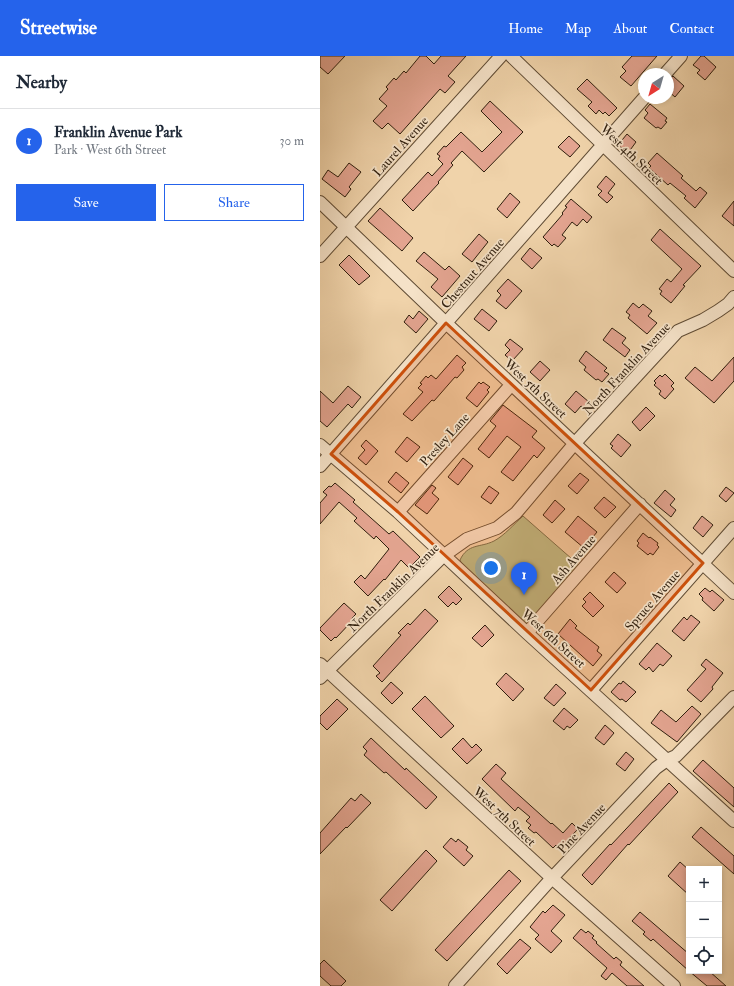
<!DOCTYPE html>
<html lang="en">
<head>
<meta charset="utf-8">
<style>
	:root { --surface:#fff; --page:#f2f2f3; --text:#1f2937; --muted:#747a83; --line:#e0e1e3; --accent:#2563eb }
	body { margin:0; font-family:"IM FELL Double Pica",serif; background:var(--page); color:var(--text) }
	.controls { position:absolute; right:12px; bottom:12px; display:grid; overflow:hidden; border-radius:0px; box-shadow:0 2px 6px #0003 }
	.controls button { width:36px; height:36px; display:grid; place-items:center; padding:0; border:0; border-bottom:1px solid var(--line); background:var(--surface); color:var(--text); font:20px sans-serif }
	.compass { position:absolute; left:318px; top:12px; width:36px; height:36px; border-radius:50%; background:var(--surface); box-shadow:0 2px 6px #0003; rotate:217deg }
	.you { position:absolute; left:171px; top:512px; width:14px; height:14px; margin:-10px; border:3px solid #fff; border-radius:50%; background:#1a73e8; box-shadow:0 0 0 6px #1a73e833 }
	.badge { display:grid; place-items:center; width:26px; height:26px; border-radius:50%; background:var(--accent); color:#fff; font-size:13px; font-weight:700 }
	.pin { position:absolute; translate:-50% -33px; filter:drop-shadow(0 1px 2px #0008) }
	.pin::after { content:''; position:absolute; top:21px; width:14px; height:12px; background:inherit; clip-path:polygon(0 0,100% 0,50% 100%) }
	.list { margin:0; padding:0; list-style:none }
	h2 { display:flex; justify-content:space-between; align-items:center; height:52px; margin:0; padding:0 16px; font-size:17px }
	h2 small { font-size:13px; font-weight:400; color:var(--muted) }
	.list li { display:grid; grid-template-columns:26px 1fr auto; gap:12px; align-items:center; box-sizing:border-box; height:64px; padding:0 16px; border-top:1px solid var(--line) }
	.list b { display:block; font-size:15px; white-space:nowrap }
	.list p { margin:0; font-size:13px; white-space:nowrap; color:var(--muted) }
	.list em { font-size:13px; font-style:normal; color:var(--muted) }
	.actions { display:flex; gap:8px; padding:12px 16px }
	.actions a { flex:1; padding:9px 0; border:1px solid var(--accent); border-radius:0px; text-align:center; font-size:14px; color:var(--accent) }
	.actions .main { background:var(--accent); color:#fff }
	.icon { flex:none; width:22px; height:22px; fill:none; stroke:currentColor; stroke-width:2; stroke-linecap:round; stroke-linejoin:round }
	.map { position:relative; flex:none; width:414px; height:930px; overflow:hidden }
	header { display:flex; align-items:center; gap:24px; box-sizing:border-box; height:56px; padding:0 20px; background:var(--accent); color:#fff }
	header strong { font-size:19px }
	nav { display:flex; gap:22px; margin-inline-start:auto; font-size:14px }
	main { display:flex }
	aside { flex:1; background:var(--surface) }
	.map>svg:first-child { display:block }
	.green { fill:#b8bd8a; stroke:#746e4c }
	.building { fill:#e3a490; stroke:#2f1e0d }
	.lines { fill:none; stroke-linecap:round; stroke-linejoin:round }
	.minor-casing { stroke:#5f4b34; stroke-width:14 }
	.minor { stroke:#f5e2c8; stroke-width:12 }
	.marked { fill:#cc500c; fill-opacity:0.2; stroke:#cc500c; stroke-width:3; stroke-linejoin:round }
	.labels { text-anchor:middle; stroke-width:3.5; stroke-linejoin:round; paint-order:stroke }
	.street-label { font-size:13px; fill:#2f1e0d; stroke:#f5e2c8 }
</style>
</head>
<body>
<header>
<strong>Streetwise</strong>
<nav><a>Home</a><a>Map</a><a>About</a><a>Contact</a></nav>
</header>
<main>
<aside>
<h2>Nearby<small></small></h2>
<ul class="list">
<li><span class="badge">1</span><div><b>Franklin Avenue Park</b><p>Park · West 6th Street</p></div><em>30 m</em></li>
</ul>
<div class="actions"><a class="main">Save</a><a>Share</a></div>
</aside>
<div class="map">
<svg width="414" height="930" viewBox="0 0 414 930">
	<rect width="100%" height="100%" fill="#f0d3aa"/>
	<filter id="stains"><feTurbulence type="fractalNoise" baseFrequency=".005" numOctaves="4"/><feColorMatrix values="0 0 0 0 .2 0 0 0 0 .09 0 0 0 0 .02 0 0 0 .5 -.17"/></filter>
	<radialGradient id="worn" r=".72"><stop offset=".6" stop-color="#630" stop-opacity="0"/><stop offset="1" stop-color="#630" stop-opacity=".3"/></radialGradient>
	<path class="green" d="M203,460L260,510L210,566L206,568L202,566L143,511L140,504C148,487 160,492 174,485C185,479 194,468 203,460Z"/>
	<path class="building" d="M0,0H25L8,18L0,11Z
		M100,0H106L114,8L121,0H146L128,20L135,26L125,37L120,33L80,78L68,67L62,73L53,65L67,50L59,43L68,33L66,31L74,22L76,24L84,15L86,17Z
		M312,0H337L311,30L300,21L306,15L302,11Z
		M381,0H384L396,11L385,24L377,17L380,14L373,9Z
		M353,20L364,30L355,41L348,35L351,30L348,28V25Z
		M267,23L297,52L289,60L285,56L283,58L279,54L276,58L268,50L272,46L257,33Z
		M170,45L203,76L164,116L142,95L131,107L133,109L118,126L119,127L93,155L82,144L108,116L112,120L123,108L118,103L120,100L117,98L124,90L126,91L141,76L162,96L182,76L161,55Z
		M330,48L347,62L345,65L347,66L341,73L338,71L336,72L324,62L328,57L325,54Z
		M307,78L316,86L308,97L298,89Z
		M249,80L260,90L250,101L238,91Z
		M337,97L363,120L361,122L376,135L380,131L387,137L375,152L364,142L366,140L350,127L348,129L329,112L331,110L328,107Z
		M29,107L41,116L29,131L31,133L25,141L2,123L8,114L18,121Z
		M286,120L295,128L288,137L293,141L287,147L278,139L282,135L277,131Z
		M190,137L200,146L187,162L177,153Z
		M251,143L272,161L267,167L263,163L257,170L252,166L242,179L246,182L238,191L234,188L232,190L223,181L243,158L242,157L247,151L245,150Z
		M414,145V170L402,160Z
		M60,152L93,182L82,195L48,165Z
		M340,173L381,210L363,229L365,230L351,247L340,238L342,235L339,233L347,223L351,226L362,213L331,184Z
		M159,178L168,186L152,206L142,198Z
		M210,192L222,202L212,213L201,203Z
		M104,196L125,214L129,210L140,220L122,241L111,231L118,223L96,205Z
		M29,199L50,220L39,229L19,209Z
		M188,223L202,235L186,253L176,245L181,239L177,235Z
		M313,247L319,252L323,248L332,255L328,260L337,267L327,278L308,262L310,259L306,256Z
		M162,253L177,265L169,275L154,263Z
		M99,255L108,263L96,277L84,266L89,259L93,263Z
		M292,272L306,282L302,287L310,294L305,301L283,284Z
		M190,283L203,293L192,305L185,299L190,294L185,289Z
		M266,295L287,312L284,315L289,318L282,326L278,323L276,324L264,314L266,311L259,305Z
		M137,299L146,307L142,311L144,314L137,322L135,321L114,345L112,344L92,365L83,358L103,336L98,332L102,328L100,327L106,320L108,322L111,319L116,323Z
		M414,301V325L394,347L365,322L375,311L392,325Z
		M220,305L230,314L220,325L210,316Z
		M345,318L354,327L351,330L354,333L345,343L339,338L341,335L334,329L336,327L334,325L340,319L342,321Z
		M159,326L161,328L163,326L170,331L167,334L169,336L157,351L146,342Z
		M28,330L41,341L32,352L28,348L7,371L0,365V335L13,347Z
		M256,335L269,346L264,352L261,350L255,357L245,348Z
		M183,349L217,375L212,381L225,392L217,402L214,399L193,425L181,416L201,391L187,380L169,402L158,393L176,370L170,365Z
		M326,351L335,360L320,375L312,366Z
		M298,378L311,389L301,401L291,392L293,390L290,388Z
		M87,381L100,391L87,406L75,396Z
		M46,384L58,395L46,409L38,402L45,394L41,390Z
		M143,402L153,410L138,429L128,421Z
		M76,416L89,427L81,437L68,426Z
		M260,417L269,424L257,438L248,430Z
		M15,427L35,444L33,446L69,478L73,475L100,501L89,512L81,504L65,524L64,523L48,540L34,526L41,519L45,523L69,493L56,480L54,483L34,465L37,462L19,446L0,468V447L7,439L3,436L9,430L11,431Z
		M112,429L116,432L112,437L119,443L107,458L95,449Z
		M169,430L179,437L171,448L161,441Z
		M406,431L414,437L406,446L399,440Z
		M345,434L355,443L350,449L356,454L351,461L334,447Z
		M284,441L296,451L285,462L274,452Z
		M235,444L245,453L232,467L223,459Z
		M258,460L277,476L264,492L245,476Z
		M382,460L393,469L383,481L373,472Z
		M323,477L329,482L330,481L338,487L337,489L339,491L333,499L330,497L328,499L317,490L319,487L317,485Z
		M294,516L306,527L297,537L285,526Z
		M129,530L142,543L136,549L133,546L128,551L118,541Z
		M385,532L390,536L392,534L404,544L394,555L382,544L383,542L379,538Z
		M270,536L284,550L273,561L262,550L266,546L263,543Z
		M24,547L36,558L32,562L33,564L16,582L15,581L11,585L0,574V572Z
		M105,553L118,565L62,626L56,620L60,617L53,610L81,579L78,577L88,567L90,569Z
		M371,559L380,566L364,585L352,575L364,561L367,564Z
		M250,563L257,570L255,572L279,591L277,595L282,599L273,610L238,578Z
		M165,569L174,579L162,591L152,582Z
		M337,587L352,600L343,610L340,608L333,616L329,611L326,614L319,608Z
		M386,603L403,617L392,631L393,633L381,646L367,634L386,613L381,609Z
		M186,617L204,633L193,645L176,628Z
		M303,625L316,636L306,646L302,643L300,644L291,636L299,627L301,628Z
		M71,626L83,637L72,648L61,637Z
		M236,628L246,637L234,650L224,642Z
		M105,640L134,670L121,682L92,653Z
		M17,643L28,653L7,674L0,667V660Z
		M372,650L381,658L357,686L331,667L341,654L356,666Z
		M244,652L258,664L250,672L247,670L244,674L233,665Z
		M285,669L294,677L284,689L275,682Z
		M51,682L85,714L86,712L117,741L106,753L66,716L64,717L44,699L47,695L43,691Z
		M143,682L152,692L156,688L162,694L147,708L132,693Z
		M306,696L314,703L305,715L296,708Z
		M383,704L414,732V751L373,715Z
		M176,708L186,717L181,723L231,768L232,767L243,777L252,767L258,773L239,793L236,789L233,792L216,776L214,777L208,772L211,769L206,765L210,761L198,751L195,755L162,723Z
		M349,727L358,736L309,789L308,788L272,829L262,819L290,788L291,789Z
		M41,738L51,747L27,772L26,771L0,798V777L31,742L35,745Z
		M381,771L414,800V818L372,781Z
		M131,782L136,786L138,783L148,791L146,794L153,800L144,810L123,791Z
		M106,794L117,805L72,855L60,844Z
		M360,806L369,814V839L348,820Z
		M189,814L201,825L127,905L115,894Z
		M233,849L245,859L231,875L242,885L231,897L215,883L219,879L210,871L223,855L225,857Z
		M320,856L369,898V915L333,883L331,885L323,878L325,876L312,865Z
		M261,873L266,877L268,875L274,880L272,882L277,886L276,887L294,903L296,901L302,906L300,909L324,930H307L292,917L286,924L281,920L287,912L253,882Z
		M200,883L211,892L187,918L177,908Z
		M4,904L26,925L21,930H11L0,920V908Z
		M369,915H389L406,930H387Z"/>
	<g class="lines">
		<defs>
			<path id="minor" d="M191,0L414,215
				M345,18L361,0
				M0,146L126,267L414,537
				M0,200L181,0
				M0,389L78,456L207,577L414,765
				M0,410L324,42
				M78,456L191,329
				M207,577L320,448
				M0,608L232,822L354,930
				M0,622L123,500L147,483L177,472L196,457L255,387L358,275L383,264L398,255L408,248L414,241
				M271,634L414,472
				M135,930L232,822L336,712L347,704L356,700L414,641"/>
		</defs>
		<use href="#minor" class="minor-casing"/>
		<use href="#minor" class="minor"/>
	</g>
	<path class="marked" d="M126,267L383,507L271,634L78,456L11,398Z"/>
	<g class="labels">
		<g class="street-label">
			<text transform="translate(80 90) rotate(-48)" y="5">Laurel Avenue</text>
			<text transform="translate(312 98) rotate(44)" y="5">West 4th Street</text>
			<text transform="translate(152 217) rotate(-49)" y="5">Chestnut Avenue</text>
			<text transform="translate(306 312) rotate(-47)" y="5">North Franklin Avenue</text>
			<text transform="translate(216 332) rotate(43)" y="5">West 5th Street</text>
			<text transform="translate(124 383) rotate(-48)" y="5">Presley Lane</text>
			<text transform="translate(253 503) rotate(-49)" y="5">Ash Avenue</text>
			<text transform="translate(73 531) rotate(-44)" y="5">North Franklin Avenue</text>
			<text transform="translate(332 544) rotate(-49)" y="5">Spruce Avenue</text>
			<text transform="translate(234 582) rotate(42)" y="5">West 6th Street</text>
			<text transform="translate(185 760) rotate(43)" y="5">West 7th Street</text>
			<text transform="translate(261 772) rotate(-47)" y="5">Pine Avenue</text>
		</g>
	</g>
	<rect width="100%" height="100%" filter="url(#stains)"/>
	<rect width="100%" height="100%" fill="url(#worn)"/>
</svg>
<div class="controls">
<button>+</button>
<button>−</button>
<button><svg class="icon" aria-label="locate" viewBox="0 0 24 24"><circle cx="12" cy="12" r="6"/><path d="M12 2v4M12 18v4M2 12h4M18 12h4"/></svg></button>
</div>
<svg class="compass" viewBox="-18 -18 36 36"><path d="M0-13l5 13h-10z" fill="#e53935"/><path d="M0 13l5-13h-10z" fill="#747a83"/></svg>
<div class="you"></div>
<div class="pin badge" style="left:204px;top:539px">1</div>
</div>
</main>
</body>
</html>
